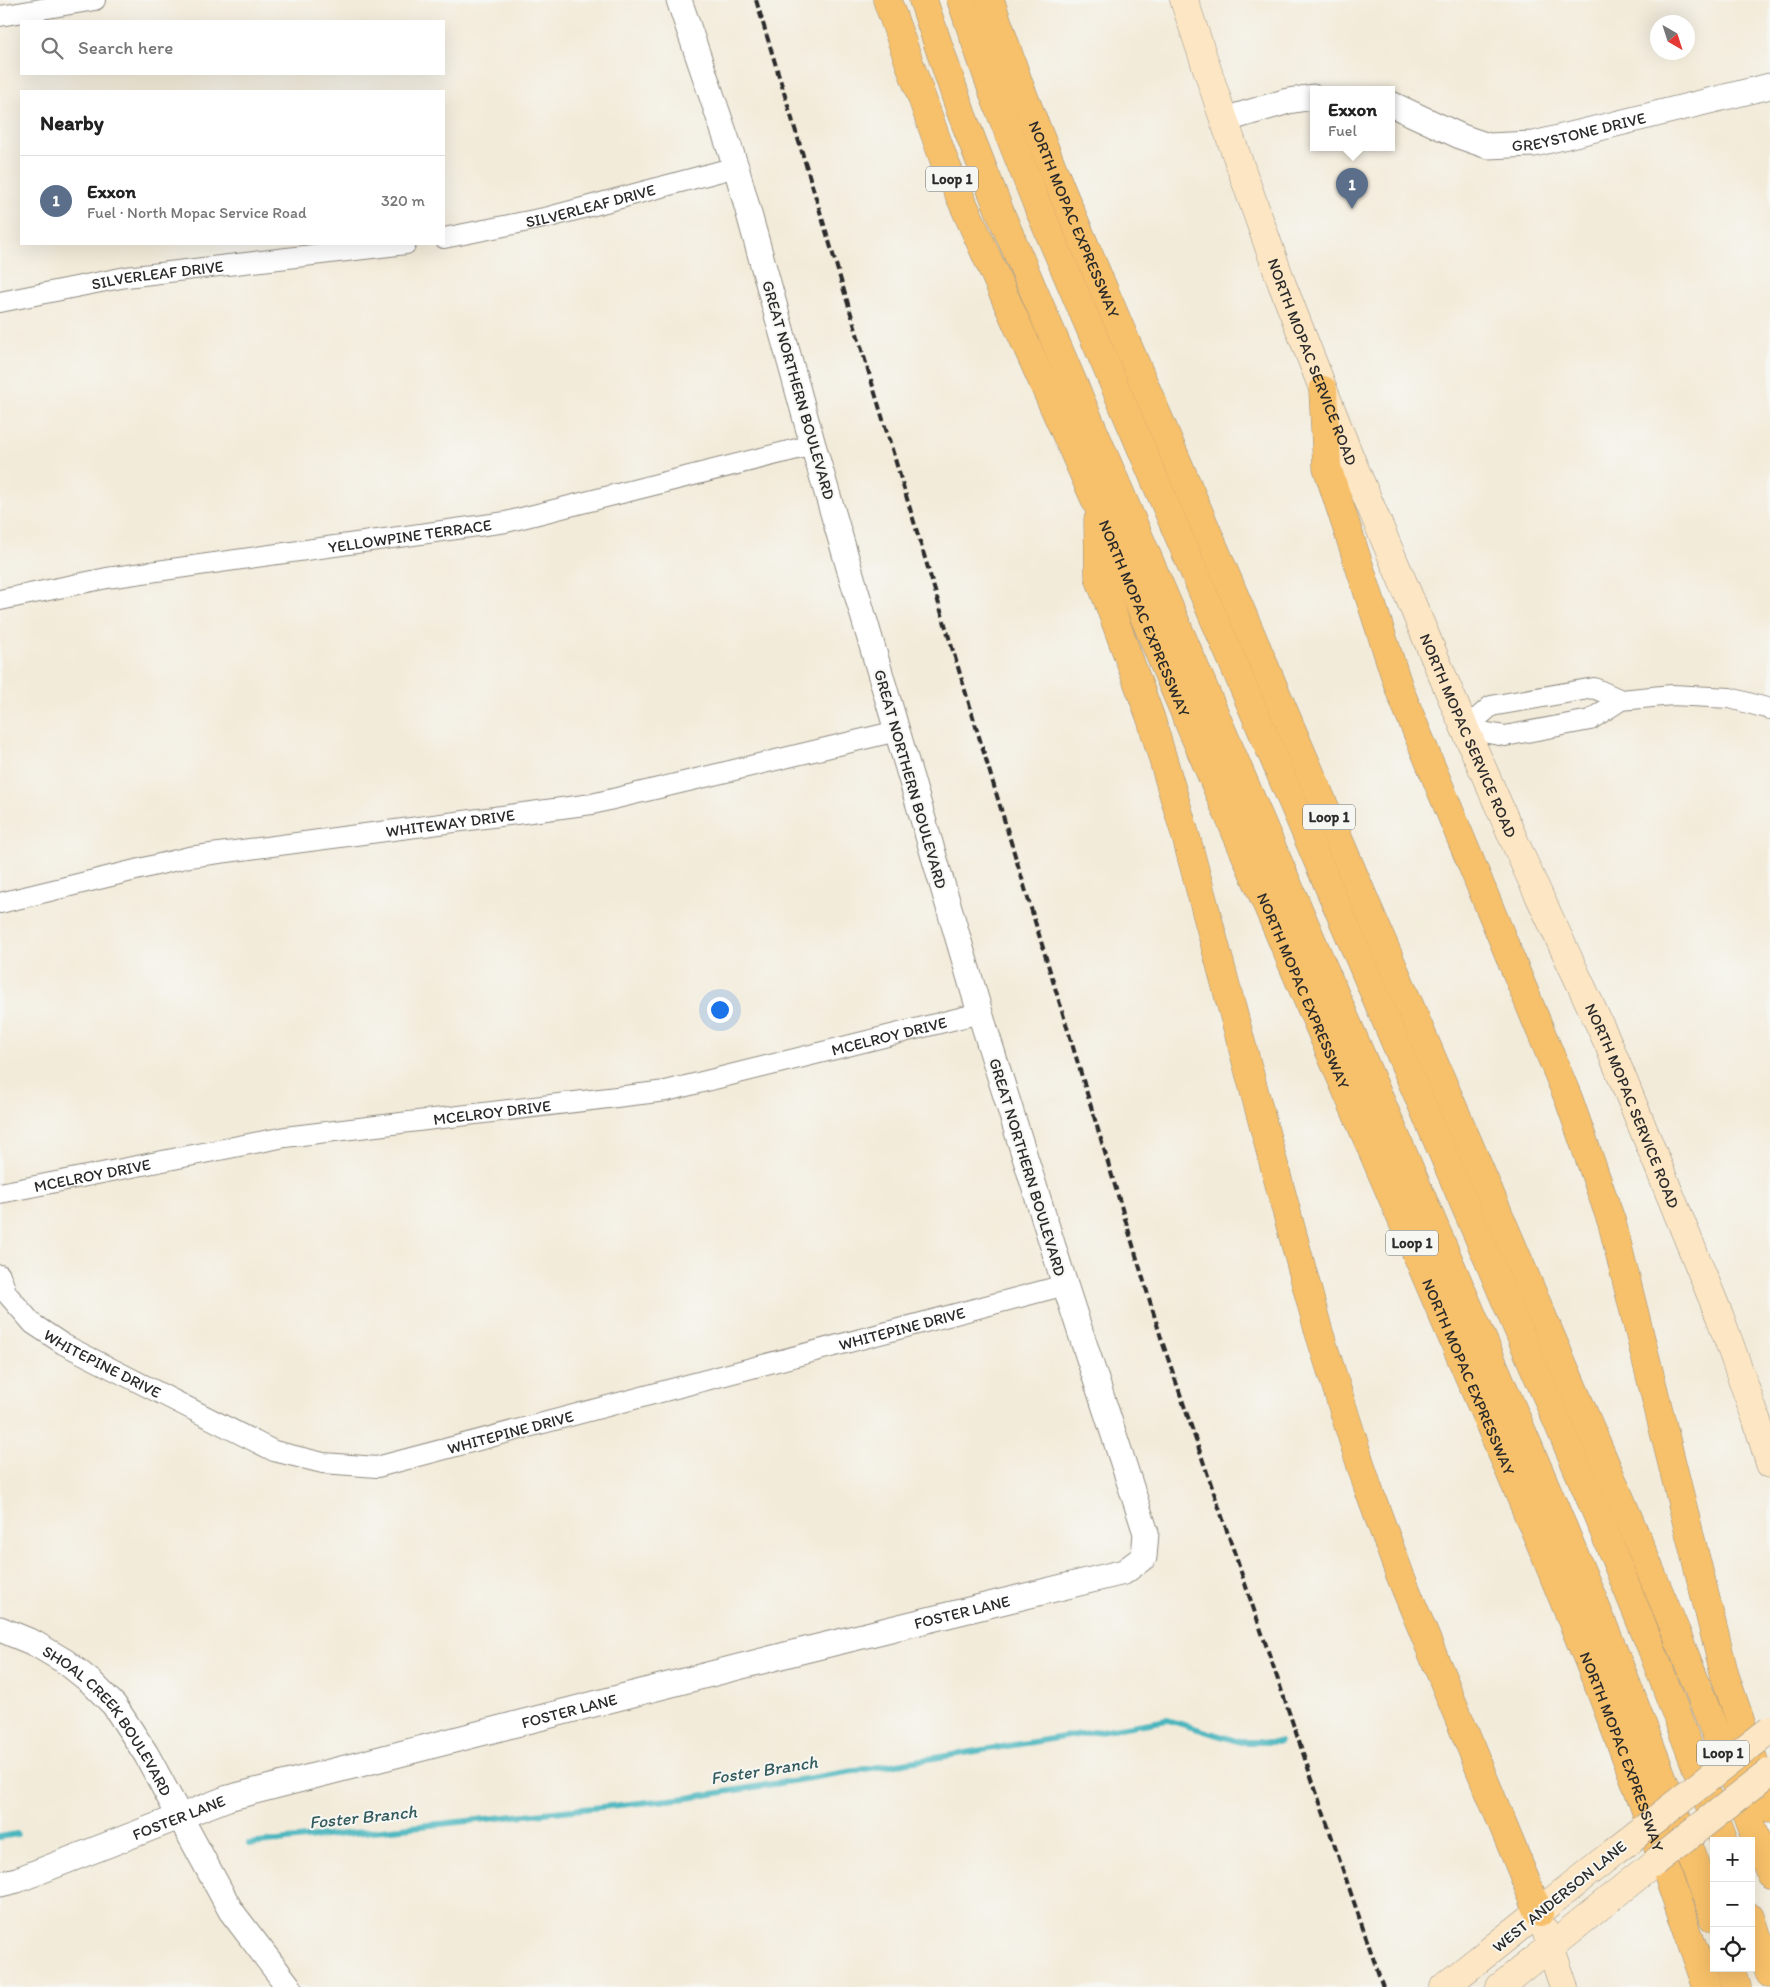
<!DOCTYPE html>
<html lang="en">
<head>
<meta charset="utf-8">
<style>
	:root { --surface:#fff; --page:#f6f6f6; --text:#222; --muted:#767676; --line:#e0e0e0; --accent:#b45309 }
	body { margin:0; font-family:Itim,sans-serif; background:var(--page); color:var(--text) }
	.controls { position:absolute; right:15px; bottom:15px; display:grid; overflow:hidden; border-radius:0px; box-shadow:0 5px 20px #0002 }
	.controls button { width:45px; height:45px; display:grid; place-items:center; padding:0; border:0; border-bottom:1px solid var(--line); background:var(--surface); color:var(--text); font:25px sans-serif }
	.compass { position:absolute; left:1650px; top:15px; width:45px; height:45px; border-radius:50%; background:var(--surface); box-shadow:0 5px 20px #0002; rotate:141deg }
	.you { position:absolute; left:719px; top:1009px; width:18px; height:18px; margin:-12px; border:4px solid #fff; border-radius:50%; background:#1a73e8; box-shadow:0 0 0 8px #1a73e833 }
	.badge { display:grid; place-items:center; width:32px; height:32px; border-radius:50%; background:var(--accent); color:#fff; font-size:16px; font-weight:700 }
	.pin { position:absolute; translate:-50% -41px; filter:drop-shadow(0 1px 2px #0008) }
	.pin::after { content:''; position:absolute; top:26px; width:18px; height:15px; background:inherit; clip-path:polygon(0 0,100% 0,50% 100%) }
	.popup { position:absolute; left:1310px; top:86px; width:85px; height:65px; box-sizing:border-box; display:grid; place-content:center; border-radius:0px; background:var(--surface); filter:drop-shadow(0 1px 4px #0005); font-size:16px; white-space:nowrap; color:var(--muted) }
	.popup b { font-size:19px; color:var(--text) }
	.popup::after { content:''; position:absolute; left:50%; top:100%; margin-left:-10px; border:10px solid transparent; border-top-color:var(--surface) }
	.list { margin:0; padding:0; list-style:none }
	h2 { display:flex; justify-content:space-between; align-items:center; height:65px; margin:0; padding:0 20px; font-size:21px }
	h2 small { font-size:16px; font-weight:400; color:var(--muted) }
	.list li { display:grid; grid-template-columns:32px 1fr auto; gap:15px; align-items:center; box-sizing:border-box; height:90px; padding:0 20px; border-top:1px solid var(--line) }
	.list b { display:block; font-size:19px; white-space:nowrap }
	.list p { margin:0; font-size:16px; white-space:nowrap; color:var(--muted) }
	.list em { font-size:16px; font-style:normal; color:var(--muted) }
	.icon { flex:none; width:28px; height:28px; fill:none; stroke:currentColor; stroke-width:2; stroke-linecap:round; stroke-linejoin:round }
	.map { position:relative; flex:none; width:1770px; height:1987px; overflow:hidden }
	.search { position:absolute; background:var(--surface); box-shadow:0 5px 20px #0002; left:20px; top:20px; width:425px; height:55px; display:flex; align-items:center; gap:12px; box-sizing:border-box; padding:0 18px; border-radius:0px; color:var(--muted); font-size:19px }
	.panel { position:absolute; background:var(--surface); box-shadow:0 5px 20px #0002; left:20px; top:90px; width:425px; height:155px; border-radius:0px }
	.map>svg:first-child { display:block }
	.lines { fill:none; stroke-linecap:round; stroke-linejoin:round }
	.stream { stroke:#46b5be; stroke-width:6 }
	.minor-casing { stroke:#8f8b82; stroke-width:22 }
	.tertiary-casing { stroke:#8f8b82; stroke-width:27 }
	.secondary-casing { stroke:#8f8b82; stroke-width:29 }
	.motorway-casing { stroke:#8f8b82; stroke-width:29 }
	.minor { stroke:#fff; stroke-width:20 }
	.tertiary { stroke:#fff; stroke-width:25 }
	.secondary { stroke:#fce6c4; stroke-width:28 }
	.motorway { stroke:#f7c06b; stroke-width:28 }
	.rail { stroke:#2b2b2b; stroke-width:4; stroke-dasharray:8 4; stroke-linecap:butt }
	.secondary-bridge-casing { stroke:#8f8b82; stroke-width:29; stroke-linecap:butt }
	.secondary-bridge { stroke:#fce6c4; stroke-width:28 }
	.labels { text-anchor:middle; stroke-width:4; stroke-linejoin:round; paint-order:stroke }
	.shield { fill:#f6f6f2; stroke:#686867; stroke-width:1 }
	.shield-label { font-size:15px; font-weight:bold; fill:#2b2b2b }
	.street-label { font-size:16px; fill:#2b2b2b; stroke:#f6f6f2 }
	.water-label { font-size:18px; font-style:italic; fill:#345b5e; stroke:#f6f6f2 }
</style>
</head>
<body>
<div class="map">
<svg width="1770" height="1987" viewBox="0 0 1770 1987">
	<rect width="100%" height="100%" fill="#f6f6f2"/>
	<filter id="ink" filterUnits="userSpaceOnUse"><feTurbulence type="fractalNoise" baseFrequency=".02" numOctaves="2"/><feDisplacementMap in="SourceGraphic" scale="10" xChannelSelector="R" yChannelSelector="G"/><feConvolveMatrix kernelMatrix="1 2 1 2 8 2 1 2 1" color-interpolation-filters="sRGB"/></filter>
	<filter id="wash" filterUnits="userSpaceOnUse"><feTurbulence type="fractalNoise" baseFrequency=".0096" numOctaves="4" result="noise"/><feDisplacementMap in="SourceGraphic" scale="20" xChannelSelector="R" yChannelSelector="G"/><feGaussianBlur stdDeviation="1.12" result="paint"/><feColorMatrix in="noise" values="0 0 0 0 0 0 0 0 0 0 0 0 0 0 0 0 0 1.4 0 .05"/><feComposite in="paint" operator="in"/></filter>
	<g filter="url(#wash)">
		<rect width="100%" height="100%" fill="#f3ebd9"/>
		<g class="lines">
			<path class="stream" d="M0,1837L17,1834
				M249,1844L687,1798L1168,1720L1240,1742H1279"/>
		</g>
	</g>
	<g filter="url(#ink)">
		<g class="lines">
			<defs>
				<g id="minor">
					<path d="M0,16L95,0"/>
					<path id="s1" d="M444,238L549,217L736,167"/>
					<path id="s2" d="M0,302L126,277L406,244"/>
					<path id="s3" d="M0,600L107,578L506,522L813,445"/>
					<path d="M1465,729L1505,736L1590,720L1621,700L1672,695L1730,698L1770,709"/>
					<path d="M1465,729L1491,706L1594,688L1621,700"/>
					<path id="s4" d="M0,903L189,857L592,804L897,731"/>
					<path id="s5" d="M0,1193L285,1137L666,1091L980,1013"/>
					<path id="s6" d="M0,1275L7,1294L33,1324L63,1344L274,1451L323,1463L377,1467L1065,1285"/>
				</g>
				<g id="tertiary">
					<path id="s7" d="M1391,104L1462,137L1488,146L1534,144L1770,86"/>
					<path d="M1224,120L1288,101L1313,97"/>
					<path id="s8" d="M0,1629L34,1643L66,1662L91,1682L114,1705L146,1754L231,1911L289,1987"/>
					<path id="s9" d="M0,1884L17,1880L228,1798L793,1653L1124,1572L1144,1557L1146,1533L1065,1285L980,1013L813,445L736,167L679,0"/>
				</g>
				<g id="secondary">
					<path id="s10" d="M1184,0L1224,120L1282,284L1349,455L1465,729L1529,874L1608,1043L1720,1317L1756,1418L1770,1464"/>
					<path d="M1545,1931L1564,1987"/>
					<path d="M1444,1987L1614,1852"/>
					<path d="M1500,1987L1654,1863"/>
				</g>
				<g id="motorway">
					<path id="s11" d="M887,0L945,163L1098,506L1162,660L1539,1540L1599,1687L1637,1786L1707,1987"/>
					<path d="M923,0L962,115L1002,217L1563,1527C1617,1656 1667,1786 1714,1918"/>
					<path d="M961,0L996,101L1036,202L1596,1512L1651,1647L1724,1841"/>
					<path id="s12" d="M990,0L1020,87L1063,194L1620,1498L1676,1632L1770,1873"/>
					<path d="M1323,390L1327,467L1400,691L1569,1100L1612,1223L1725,1676L1770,1808"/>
					<path d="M1098,520L1099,577L1151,719L1186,837L1318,1329L1368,1488L1400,1575L1539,1913"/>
					<path d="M1751,1917L1770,1974"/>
					<path d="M1730,1968L1736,1987"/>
				</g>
			</defs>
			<use href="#minor" class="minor-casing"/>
			<use href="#tertiary" class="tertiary-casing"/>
			<use href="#secondary" class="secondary-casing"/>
			<use href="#motorway" class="motorway-casing"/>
			<use href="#minor" class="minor"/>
			<use href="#tertiary" class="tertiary"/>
			<use href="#secondary" class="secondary"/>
			<use href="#motorway" class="motorway"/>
			<path class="rail" d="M756,0L1162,1341L1383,1987"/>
			<defs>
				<path id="secondary-bridge" d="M1614,1852L1770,1730
					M1654,1863L1770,1772"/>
			</defs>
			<use href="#secondary-bridge" class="secondary-bridge-casing"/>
			<use href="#secondary-bridge" class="secondary-bridge"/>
		</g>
	</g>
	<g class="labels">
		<g class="shield">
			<rect x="926" y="166.5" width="52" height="25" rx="4"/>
			<rect x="1303" y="804.5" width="52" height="25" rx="4"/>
			<rect x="1386" y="1230.5" width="52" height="25" rx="4"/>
			<rect x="1697" y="1740.5" width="52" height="25" rx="4"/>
		</g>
		<g class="shield-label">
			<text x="952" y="184">Loop 1</text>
			<text x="1329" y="822">Loop 1</text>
			<text x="1412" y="1248">Loop 1</text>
			<text x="1723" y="1758">Loop 1</text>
		</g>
		<g class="street-label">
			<text dy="6" stroke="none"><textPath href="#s7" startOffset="198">GREYSTONE DRIVE</textPath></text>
			<text dy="6" stroke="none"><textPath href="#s1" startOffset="150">SILVERLEAF DRIVE</textPath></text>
			<text dy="6" stroke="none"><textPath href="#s12" startOffset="235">NORTH MOPAC EXPRESSWAY</textPath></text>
			<text dy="6" stroke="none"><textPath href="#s2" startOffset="160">SILVERLEAF DRIVE</textPath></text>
			<text dy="6" stroke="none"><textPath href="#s10" startOffset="384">NORTH MOPAC SERVICE ROAD</textPath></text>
			<text transform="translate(799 390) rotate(74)" y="6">GREAT NORTHERN BOULEVARD</text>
			<text dy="6" stroke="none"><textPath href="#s3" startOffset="415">YELLOWPINE TERRACE</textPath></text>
			<text dy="6" stroke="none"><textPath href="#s11" startOffset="670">NORTH MOPAC EXPRESSWAY</textPath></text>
			<text dy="6" stroke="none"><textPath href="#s10" startOffset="789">NORTH MOPAC SERVICE ROAD</textPath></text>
			<text transform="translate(911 779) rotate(74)" y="6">GREAT NORTHERN BOULEVARD</text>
			<text dy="6" stroke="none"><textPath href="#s4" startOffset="458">WHITEWAY DRIVE</textPath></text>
			<text dy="6" stroke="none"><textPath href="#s11" startOffset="1075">NORTH MOPAC EXPRESSWAY</textPath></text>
			<text dy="6" stroke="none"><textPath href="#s5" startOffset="904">MCELROY DRIVE</textPath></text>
			<text dy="6" stroke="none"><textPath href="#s10" startOffset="1194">NORTH MOPAC SERVICE ROAD</textPath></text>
			<text dy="6" stroke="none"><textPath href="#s5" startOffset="499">MCELROY DRIVE</textPath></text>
			<text transform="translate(1028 1167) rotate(73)" y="6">GREAT NORTHERN BOULEVARD</text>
			<text dy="6" stroke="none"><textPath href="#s5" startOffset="94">MCELROY DRIVE</textPath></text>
			<text dy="6" stroke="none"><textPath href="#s6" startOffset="980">WHITEPINE DRIVE</textPath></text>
			<text dy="6" stroke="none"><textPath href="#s6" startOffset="140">WHITEPINE DRIVE</textPath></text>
			<text dy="6" stroke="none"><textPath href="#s11" startOffset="1495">NORTH MOPAC EXPRESSWAY</textPath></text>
			<text dy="6" stroke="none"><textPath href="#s6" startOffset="575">WHITEPINE DRIVE</textPath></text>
			<text dy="6" stroke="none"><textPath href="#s9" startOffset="1001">FOSTER LANE</textPath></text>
			<text dy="6" stroke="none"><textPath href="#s9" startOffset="596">FOSTER LANE</textPath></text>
			<text dy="6" stroke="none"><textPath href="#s8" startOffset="146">SHOAL CREEK BOULEVARD</textPath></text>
			<text dy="6" stroke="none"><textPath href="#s11" startOffset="1900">NORTH MOPAC EXPRESSWAY</textPath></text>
			<text dy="6" stroke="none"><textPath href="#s9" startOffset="191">FOSTER LANE</textPath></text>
			<text transform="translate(1559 1896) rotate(-39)" y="6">WEST ANDERSON LANE</text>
		</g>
		<g class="water-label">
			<text transform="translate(764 1770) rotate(-9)" y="6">Foster Branch</text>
			<text transform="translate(363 1817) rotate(-6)" y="6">Foster Branch</text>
		</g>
	</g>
</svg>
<div class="controls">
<button>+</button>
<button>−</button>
<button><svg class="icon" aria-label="locate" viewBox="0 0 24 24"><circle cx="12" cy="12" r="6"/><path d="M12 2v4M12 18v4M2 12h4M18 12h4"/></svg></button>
</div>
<svg class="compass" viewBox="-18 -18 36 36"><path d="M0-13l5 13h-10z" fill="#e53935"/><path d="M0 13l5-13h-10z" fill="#767676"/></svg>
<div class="you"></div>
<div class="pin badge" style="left:1352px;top:209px;background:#5c6f8a">1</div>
<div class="popup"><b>Exxon</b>Fuel</div>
<div class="search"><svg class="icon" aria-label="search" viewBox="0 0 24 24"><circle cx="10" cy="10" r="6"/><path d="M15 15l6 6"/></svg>Search here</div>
<section class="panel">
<h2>Nearby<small></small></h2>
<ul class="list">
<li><span class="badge" style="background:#5c6f8a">1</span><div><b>Exxon</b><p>Fuel · North Mopac Service Road</p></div><em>320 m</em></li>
</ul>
</section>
</div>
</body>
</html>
